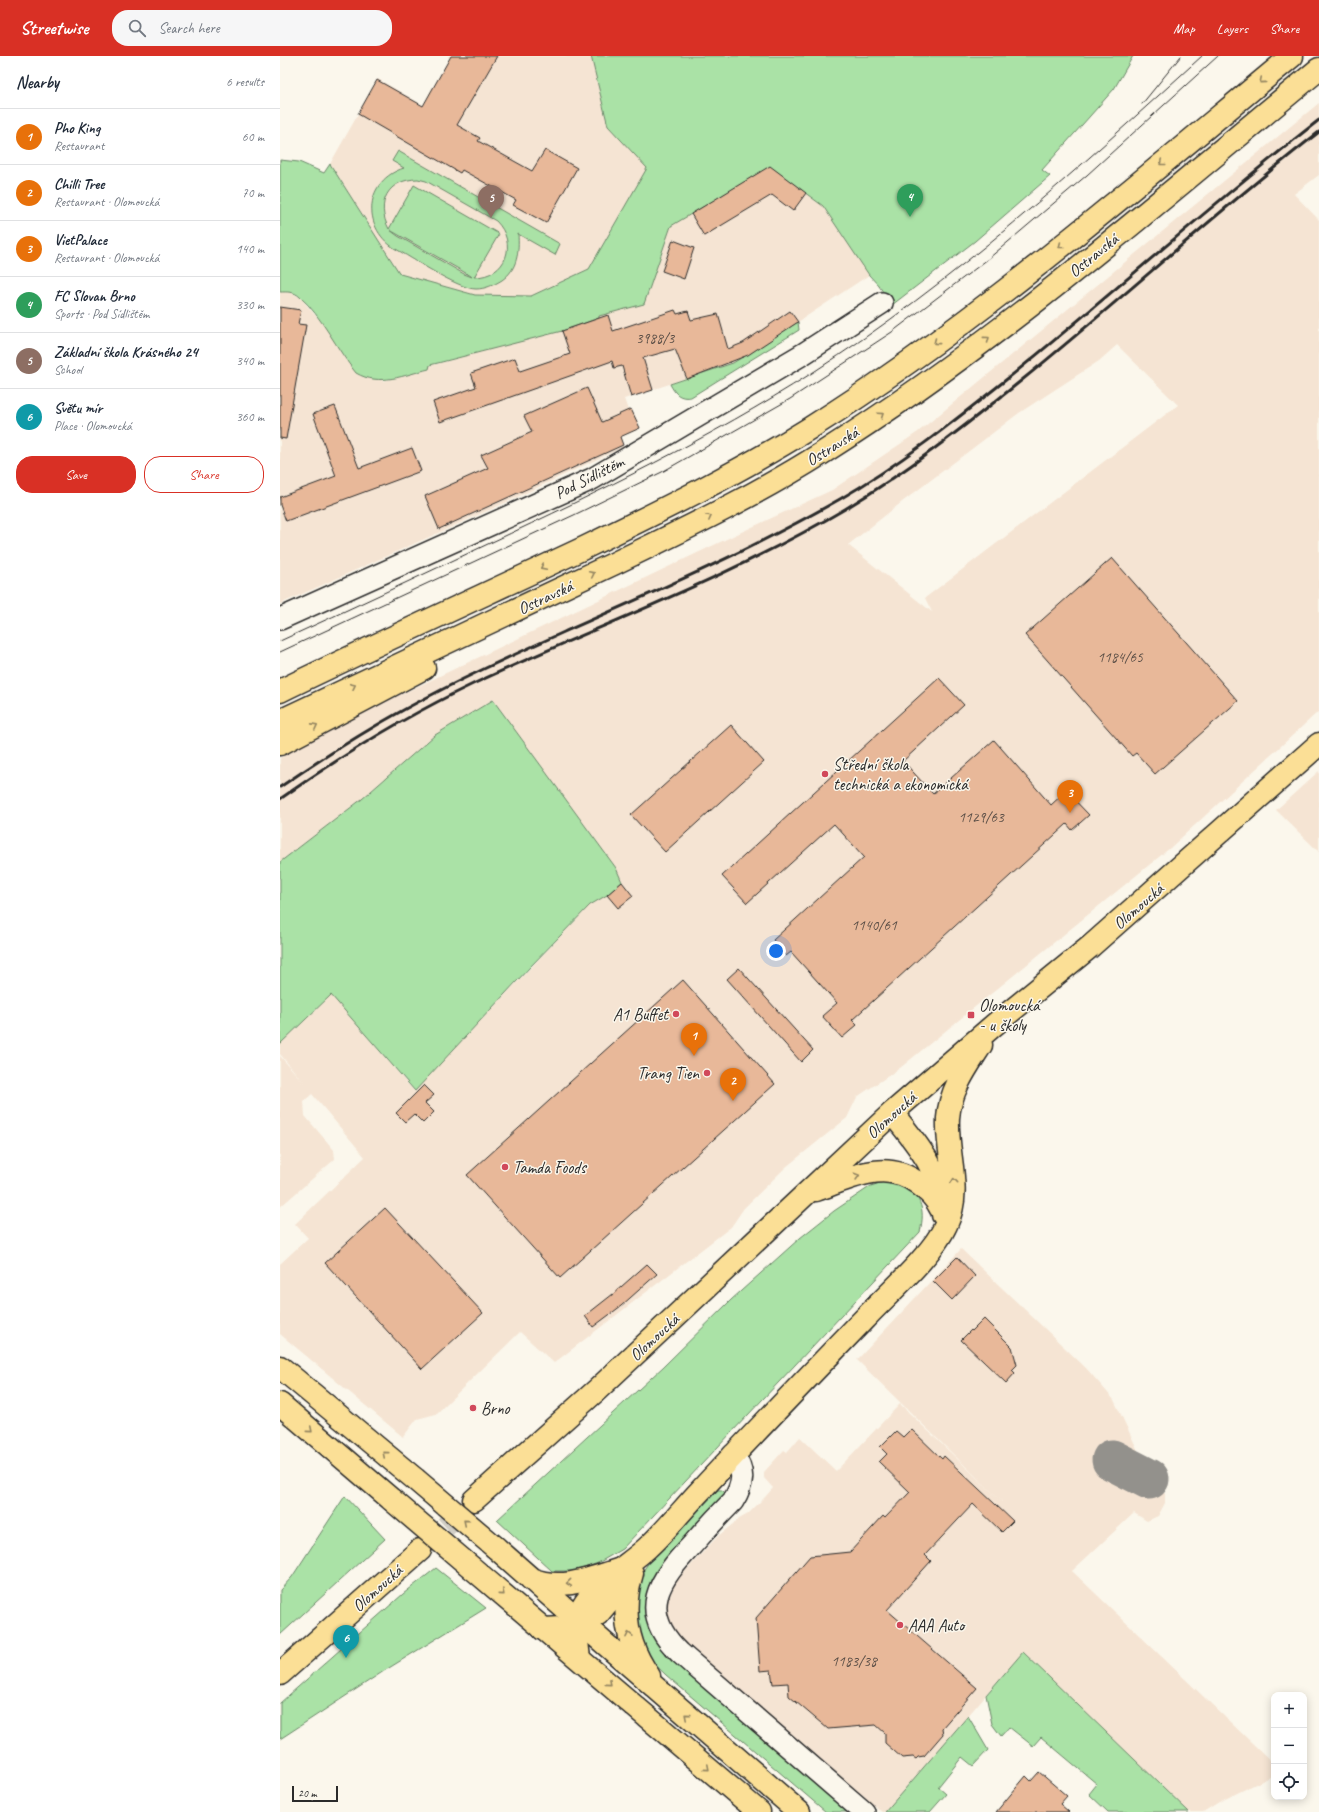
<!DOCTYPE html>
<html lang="en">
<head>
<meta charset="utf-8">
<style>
	:root { --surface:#fff; --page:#f6f6f7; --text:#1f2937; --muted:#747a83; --line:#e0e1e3; --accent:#d93025 }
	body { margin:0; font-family:Caveat,sans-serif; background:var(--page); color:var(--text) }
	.controls { position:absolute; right:12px; bottom:12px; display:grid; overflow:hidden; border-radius:8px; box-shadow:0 2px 10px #0003 }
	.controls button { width:36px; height:36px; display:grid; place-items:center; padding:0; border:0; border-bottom:1px solid var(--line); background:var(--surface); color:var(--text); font:20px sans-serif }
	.scale { position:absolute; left:12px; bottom:10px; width:46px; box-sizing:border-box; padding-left:4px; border:2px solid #2b2b2b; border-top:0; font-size:11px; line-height:14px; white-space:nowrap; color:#2b2b2b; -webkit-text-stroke:3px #fbf7ec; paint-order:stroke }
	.you { position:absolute; left:496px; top:895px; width:14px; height:14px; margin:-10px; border:3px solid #fff; border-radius:50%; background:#1a73e8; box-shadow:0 0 0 6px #1a73e833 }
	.badge { display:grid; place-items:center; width:26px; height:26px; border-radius:50%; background:var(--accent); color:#fff; font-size:13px; font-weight:700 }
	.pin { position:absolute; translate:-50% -33px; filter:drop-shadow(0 1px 2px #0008) }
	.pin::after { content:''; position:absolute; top:21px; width:14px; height:12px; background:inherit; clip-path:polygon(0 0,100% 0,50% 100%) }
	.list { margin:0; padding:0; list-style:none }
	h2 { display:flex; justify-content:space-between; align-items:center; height:52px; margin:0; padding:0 16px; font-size:17px }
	h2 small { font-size:13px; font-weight:400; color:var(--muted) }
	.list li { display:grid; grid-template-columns:26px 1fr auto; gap:12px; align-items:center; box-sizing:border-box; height:56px; padding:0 16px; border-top:1px solid var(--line) }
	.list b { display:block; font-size:15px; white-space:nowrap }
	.list p { margin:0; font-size:13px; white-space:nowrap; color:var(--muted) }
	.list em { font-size:13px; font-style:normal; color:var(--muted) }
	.actions { display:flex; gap:8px; padding:12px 16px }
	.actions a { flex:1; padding:9px 0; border:1px solid var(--accent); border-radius:16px; text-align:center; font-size:14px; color:var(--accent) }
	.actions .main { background:var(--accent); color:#fff }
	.icon { flex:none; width:22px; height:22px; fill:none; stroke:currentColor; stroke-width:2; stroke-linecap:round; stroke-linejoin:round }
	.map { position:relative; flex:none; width:1039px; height:1756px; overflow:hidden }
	header { display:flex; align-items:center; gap:24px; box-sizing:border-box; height:56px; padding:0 20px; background:var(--accent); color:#fff }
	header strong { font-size:19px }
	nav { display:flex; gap:22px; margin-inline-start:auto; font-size:14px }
	.search { width:280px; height:36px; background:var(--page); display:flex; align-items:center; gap:10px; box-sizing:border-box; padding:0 14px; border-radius:16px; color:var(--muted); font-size:15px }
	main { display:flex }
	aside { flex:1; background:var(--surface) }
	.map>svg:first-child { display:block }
	.built { fill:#f5e4d3; fill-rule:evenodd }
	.green { fill:#aae2a6; stroke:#6a8668; fill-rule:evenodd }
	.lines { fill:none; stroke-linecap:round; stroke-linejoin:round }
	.taxiway { stroke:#93918c; stroke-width:41 }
	.building { fill:#e8b899; stroke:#2b2b2b }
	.major-tunnel { stroke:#d1cec5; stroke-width:22; stroke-dasharray:22 11; stroke-linecap:butt }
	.minor-casing { stroke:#2b2b2b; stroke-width:24 }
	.major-casing { stroke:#2b2b2b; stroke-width:25 }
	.highway-casing { stroke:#2b2b2b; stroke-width:25 }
	.minor { stroke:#fbf7ec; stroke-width:21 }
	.major { stroke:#fbdf96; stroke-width:22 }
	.highway { stroke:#fbdf96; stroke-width:22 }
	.tram { stroke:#2b2b2b; stroke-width:1 }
	.rail { stroke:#2b2b2b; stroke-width:3 }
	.highway-bridge-casing { stroke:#2b2b2b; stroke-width:25; stroke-linecap:butt }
	.highway-bridge { stroke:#fbdf96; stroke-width:22 }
	.oneway { stroke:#938560 }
	.poi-dot { fill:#d1495b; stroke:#fbf7ec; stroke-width:1.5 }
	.labels { text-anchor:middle; stroke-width:3; stroke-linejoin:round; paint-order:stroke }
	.number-label { font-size:15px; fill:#5a4e46 }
	.street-label { font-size:17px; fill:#2b2b2b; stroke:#fbf7ec }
	.poi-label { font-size:17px; fill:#2b2b2b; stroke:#fbf7ec; text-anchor:start }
</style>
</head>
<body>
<header>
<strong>Streetwise</strong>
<div class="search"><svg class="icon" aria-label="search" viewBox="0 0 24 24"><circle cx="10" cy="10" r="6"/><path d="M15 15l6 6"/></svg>Search here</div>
<nav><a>Map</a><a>Layers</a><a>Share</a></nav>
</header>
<main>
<aside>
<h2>Nearby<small>6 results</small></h2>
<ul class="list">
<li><span class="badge" style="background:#e8710a">1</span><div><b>Pho King</b><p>Restaurant</p></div><em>60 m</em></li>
<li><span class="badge" style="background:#e8710a">2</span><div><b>Chilli Tree</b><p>Restaurant · Olomoucká</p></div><em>70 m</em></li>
<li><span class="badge" style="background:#e8710a">3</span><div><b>VietPalace</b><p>Restaurant · Olomoucká</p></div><em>140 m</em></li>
<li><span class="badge" style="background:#2e9e5b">4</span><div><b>FC Slovan Brno</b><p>Sports · Pod Sídlištěm</p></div><em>330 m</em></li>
<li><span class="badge" style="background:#8d6e63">5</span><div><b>Základní škola Krásného 24</b><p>School</p></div><em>340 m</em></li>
<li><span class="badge" style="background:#0f9aa8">6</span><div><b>Světu mír</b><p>Place · Olomoucká</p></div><em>360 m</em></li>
</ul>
<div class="actions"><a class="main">Save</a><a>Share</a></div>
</aside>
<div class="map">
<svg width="1039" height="1756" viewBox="0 0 1039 1756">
	<rect width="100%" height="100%" fill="#fbf7ec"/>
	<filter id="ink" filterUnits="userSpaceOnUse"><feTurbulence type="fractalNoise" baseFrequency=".025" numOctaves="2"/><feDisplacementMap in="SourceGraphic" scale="8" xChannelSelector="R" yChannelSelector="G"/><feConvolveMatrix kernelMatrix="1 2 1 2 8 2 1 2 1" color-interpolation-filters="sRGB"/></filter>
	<g filter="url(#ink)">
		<path class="built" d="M167,0H311L328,70L368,112L309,213L251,240L195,239L120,218L50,108L98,23L151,54L158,43L149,38L170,2Z
			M1039,47V119L1014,138L1039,164V655L890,792L620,1012L577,1041L567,1062L506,1111L464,1152L451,1171L274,1307L240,1276L156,1358L137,1363L123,1381L0,1278V1208L28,1182L15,1168L85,1101L32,1038L24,1045L25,1060L54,1094L55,1103L0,1151V1000L23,1026L0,998V988L51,939L134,1035L310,849L327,839L342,826L336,812L213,644L155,679L82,743L0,806V702L57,669L455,479L552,434L638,376ZM837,289L898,349L645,542L652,556L568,489L622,446L739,357L819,305Z
			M490,110L543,150L589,219L468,299L453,307L344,343L348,354L351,353L360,372L340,381L343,391L225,447L0,548V236L8,235L20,241L35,259L103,325L149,313V310L319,262L318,260L327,257L364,248L391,170Z
			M1039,715V796L996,754Z
			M681,1193L806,1312L834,1344L861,1401L885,1438V1447L878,1460L867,1465L854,1457L792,1515L994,1708V1719L939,1746L923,1756H909L743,1596L605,1756H602L399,1582L388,1565V1544L396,1525L438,1480L459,1463L468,1458L486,1440L493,1432L484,1422V1416L504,1394L507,1396L520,1381L556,1415L620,1348L722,1446L577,1304Z"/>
		<path class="green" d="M311,0H853L834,33L762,114L770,120L695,185L612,249L599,230L589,219L543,150L490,111L391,170L364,248L319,260V262L282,275L150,309L149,313C124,319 100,331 76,317C57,294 42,260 20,241C14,235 7,236 0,236V104L19,106L44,117L50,108L120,218L195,239L251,240L309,213L367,112L328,70Z
			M118,95L280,188L275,199L238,178C239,195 238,213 222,224C214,229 205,233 196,233C178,233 132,202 114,192C81,170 85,124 124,112L112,105ZM138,123L146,125L216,165C238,187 227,221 194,221L219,178L134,129L109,173C95,147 108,123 138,123ZM110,174L191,220L192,221L184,218L118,180Z
			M518,266L519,274L411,341C400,343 395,338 390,328L453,307Z
			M213,644L336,812L342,826L327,839L310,849L250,911L135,1035L51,939L0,988V806L82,743L155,679Z
			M620,1124C640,1140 646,1151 640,1176L342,1493L318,1507L296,1515H272L217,1464L384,1310L451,1244L520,1182L554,1155L591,1130L603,1126L617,1130Z
			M438,1434H442L446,1438L372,1522C358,1556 367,1581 393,1605L570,1756H546L386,1619L370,1604L354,1573L361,1518L367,1509Z
			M65,1440L105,1483L0,1579V1534L12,1521Z
			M156,1512L206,1552L104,1615L0,1683V1647L123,1538Z
			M743,1596L909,1756H828L809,1738L817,1728L761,1681L753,1690L729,1671L721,1680L712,1668L706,1639Z
			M688,1660L708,1694L693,1710L682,1701L658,1731L666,1738L650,1756H605Z"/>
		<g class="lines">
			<path class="taxiway" d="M832,1404L869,1423"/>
		</g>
		<path class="building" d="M171,0H217L177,69L200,82L198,85L252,115L265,94L297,112L266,167L233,149L236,144L182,114L180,117L78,58L97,24L143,50Z
			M490,110L526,137L513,155L492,139L424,180L411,158Z
			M393,184L414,192L404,223L382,215Z
			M0,251L21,254L18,268L26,269L6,383L0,382Z
			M395,254L397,258L408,255L411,264L438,258L448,293L463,287L510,255L518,266L468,299L407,323L395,293L363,302L373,334L351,341L342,310L334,312L332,305L160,366L153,346L196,331L191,317L235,302L240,315L290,298L282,275L328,259L333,275Z
			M307,332L322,366L351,353L360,372L340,381L343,389L159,473L145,440L208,412L201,399L252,376L244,360Z
			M55,350L79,412L132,392L141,415L6,465L0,449V441L56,420L33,358Z
			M832,502L958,645L875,718L856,697L852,700L745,579Z
			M659,622L684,649L623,705L653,738L714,684L771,749L786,735L809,759L792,774L787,768L572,964L577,969L562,982L542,960L557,947L511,896L506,900L493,884L584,801L554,768L467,847L442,820Z
			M451,669L484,706L385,796L351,759Z
			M342,826L353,840L338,852L327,839Z
			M459,912L533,994L521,1006L447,923Z
			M403,924L495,1028L280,1222L187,1119Z
			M144,1029L154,1039L145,1047L154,1056L143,1067L134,1058L125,1066L116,1057Z
			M105,1152L203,1257L142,1313L45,1207Z
			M677,1201L695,1220L672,1244L653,1225Z
			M367,1208L377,1218L341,1250L313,1271L305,1260L333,1238Z
			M704,1263L732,1291L737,1309L732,1314L735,1317L726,1327L681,1284L691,1274L692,1275Z
			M631,1373L662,1403L664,1400L733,1465L722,1476L693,1448L645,1499L651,1505L607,1554L697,1632L662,1672L663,1678L644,1700L638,1701L636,1703L633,1701L622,1702L605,1687V1677L596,1669L548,1673L509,1640L508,1627L493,1628L491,1614L480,1615L476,1562L530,1500L570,1496L603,1460L605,1462L630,1436L599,1406L607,1398L600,1391L616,1375L623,1381Z
			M759,1716L787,1740L780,1748L789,1756H716L746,1720L751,1725Z"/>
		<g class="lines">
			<path class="major-tunnel" d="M141,1493L194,1444"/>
			<defs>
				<path id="minor" d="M0,563L312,423L523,298L602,247
					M453,1399C466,1415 463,1429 453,1445C439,1459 426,1473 413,1488C379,1524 356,1555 400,1597L584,1756"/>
				<path id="major" d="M612,1057C636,1086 664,1119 663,1159
					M536,1134C571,1122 606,1102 639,1128C649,1136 656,1142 661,1153
					M194,1444L318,1333L612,1057L714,969L811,890L1039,688
					M263,1573L283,1572L310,1563L318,1558L350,1520
					M299,1602C297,1587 294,1567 302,1552C316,1528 347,1510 367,1492C386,1475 402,1454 420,1435C475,1376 532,1317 588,1259C611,1235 653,1198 666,1169C683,1133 666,1099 668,1062C670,1034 687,1011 701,989
					M0,1618L140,1494"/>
				<path id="highway" d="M0,635C101,586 204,539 306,491C382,454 458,417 530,372C702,264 856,129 1012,0
					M0,665C110,612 221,562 331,509C403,474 477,439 544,396C721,284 878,146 1039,13
					M0,688L144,612
					M0,1311L135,1423
					M0,1348L112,1444
					M215,1491L324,1587L519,1756
					M192,1512L479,1756
					M352,1517C341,1554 346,1588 369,1620
					M251,1523C280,1535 310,1523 338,1514"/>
			</defs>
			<use href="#minor" class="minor-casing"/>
			<use href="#major" class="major-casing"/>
			<use href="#highway" class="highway-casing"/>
			<use href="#minor" class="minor"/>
			<use href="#major" class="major"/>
			<use href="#highway" class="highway"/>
			<path class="tram" d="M862,48L901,0
				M0,585C70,553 140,520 210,487C321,435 430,382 532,317C674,226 798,113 922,0
				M0,596L294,459L382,416L510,343L612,276L708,203L807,119L938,0"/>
			<path class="rail" d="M0,731C41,703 83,676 127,652C178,624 231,600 284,576C377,535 471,494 560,443C619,409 673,366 727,323C832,239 932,147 1039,64
				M0,743C61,700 126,660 193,628C317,570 447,523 565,453C628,415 685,370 742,324C842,243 937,155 1039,76"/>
			<defs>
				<path id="highway-bridge" d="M135,1423L215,1491
					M112,1444L192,1512"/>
			</defs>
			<use href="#highway-bridge" class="highway-bridge-casing"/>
			<use href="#highway-bridge" class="highway-bridge"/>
		</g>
		<defs><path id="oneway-chevron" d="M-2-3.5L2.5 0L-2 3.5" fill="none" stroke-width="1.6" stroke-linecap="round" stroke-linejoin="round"/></defs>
		<g class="oneway">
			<use href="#oneway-chevron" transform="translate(982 25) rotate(140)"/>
			<use href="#oneway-chevron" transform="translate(882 107) rotate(141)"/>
			<use href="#oneway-chevron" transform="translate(781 190) rotate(142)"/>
			<use href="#oneway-chevron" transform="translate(707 283) rotate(-37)"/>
			<use href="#oneway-chevron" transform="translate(656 286) rotate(143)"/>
			<use href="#oneway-chevron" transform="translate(601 359) rotate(-34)"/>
			<use href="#oneway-chevron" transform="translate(429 461) rotate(-28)"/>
			<use href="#oneway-chevron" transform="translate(263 511) rotate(154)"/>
			<use href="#oneway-chevron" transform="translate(312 518) rotate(-26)"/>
			<use href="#oneway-chevron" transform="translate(73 630) rotate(-25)"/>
			<use href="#oneway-chevron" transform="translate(35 670) rotate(-28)"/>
			<use href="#oneway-chevron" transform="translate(577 1120) rotate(-16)"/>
			<use href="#oneway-chevron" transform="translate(674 1125) rotate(-96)"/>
			<use href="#oneway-chevron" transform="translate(30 1374) rotate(40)"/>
			<use href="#oneway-chevron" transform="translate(105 1398) rotate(-140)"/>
			<use href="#oneway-chevron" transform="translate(186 1466) rotate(-140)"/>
			<use href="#oneway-chevron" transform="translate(289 1527) rotate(174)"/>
			<use href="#oneway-chevron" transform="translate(222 1537) rotate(41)"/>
			<use href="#oneway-chevron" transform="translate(349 1579) rotate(-102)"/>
			<use href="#oneway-chevron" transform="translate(329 1627) rotate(41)"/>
			<use href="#oneway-chevron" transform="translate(407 1660) rotate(-139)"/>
			<use href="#oneway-chevron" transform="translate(427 1712) rotate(41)"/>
		</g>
	</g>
	<g class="poi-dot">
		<circle cx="545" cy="718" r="4"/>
		<circle cx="396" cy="958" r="4"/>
		<rect x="687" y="955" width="8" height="8" rx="2"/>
		<circle cx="427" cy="1017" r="4"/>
		<circle cx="225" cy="1111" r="4"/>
		<circle cx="193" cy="1352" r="4"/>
		<circle cx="620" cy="1569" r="4"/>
	</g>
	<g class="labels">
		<g class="number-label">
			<text x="375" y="287">3988/3</text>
			<text x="840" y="606">1184/65</text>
			<text x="701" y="766">1129/63</text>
			<text x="594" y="874">1140/61</text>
			<text x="574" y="1610">1183/38</text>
		</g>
		<g class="street-label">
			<text transform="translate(813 199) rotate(-39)" y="6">Ostravská</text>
			<text transform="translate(552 390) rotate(-32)" y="6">Ostravská</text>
			<text transform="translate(309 421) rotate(-27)" y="6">Pod Sídlištěm</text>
			<text transform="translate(265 541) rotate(-25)" y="6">Ostravská</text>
			<text transform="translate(858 850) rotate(-41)" y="6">Olomoucká</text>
			<text transform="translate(611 1059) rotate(-42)" y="6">Olomoucká</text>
			<text transform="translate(374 1281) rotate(-43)" y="6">Olomoucká</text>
			<text transform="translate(97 1532) rotate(-42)" y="6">Olomoucká</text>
		</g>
		<g class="poi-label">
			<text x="553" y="714">Střední škola<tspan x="553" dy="20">technická a ekonomická</tspan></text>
			<text x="699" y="955">Olomoucká<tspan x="699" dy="20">- u školy</tspan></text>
			<text x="388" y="964" text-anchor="end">A1 Buffet</text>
			<text x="419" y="1023" text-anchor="end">Trang Tien</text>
			<text x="233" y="1117">Tamda Foods</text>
			<text x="201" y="1358">Brno</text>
			<text x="628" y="1575">AAA Auto</text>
		</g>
	</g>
</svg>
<div class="controls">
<button>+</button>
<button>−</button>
<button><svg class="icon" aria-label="locate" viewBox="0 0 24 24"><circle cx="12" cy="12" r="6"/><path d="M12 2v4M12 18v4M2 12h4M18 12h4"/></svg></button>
</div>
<div class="scale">20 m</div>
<div class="you"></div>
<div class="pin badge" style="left:414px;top:1000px;background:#e8710a">1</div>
<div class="pin badge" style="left:453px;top:1045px;background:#e8710a">2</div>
<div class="pin badge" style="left:790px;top:757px;background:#e8710a">3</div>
<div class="pin badge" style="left:630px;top:161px;background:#2e9e5b">4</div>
<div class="pin badge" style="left:211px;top:162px;background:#8d6e63">5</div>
<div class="pin badge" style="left:66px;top:1602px;background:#0f9aa8">6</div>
</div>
</main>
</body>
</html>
